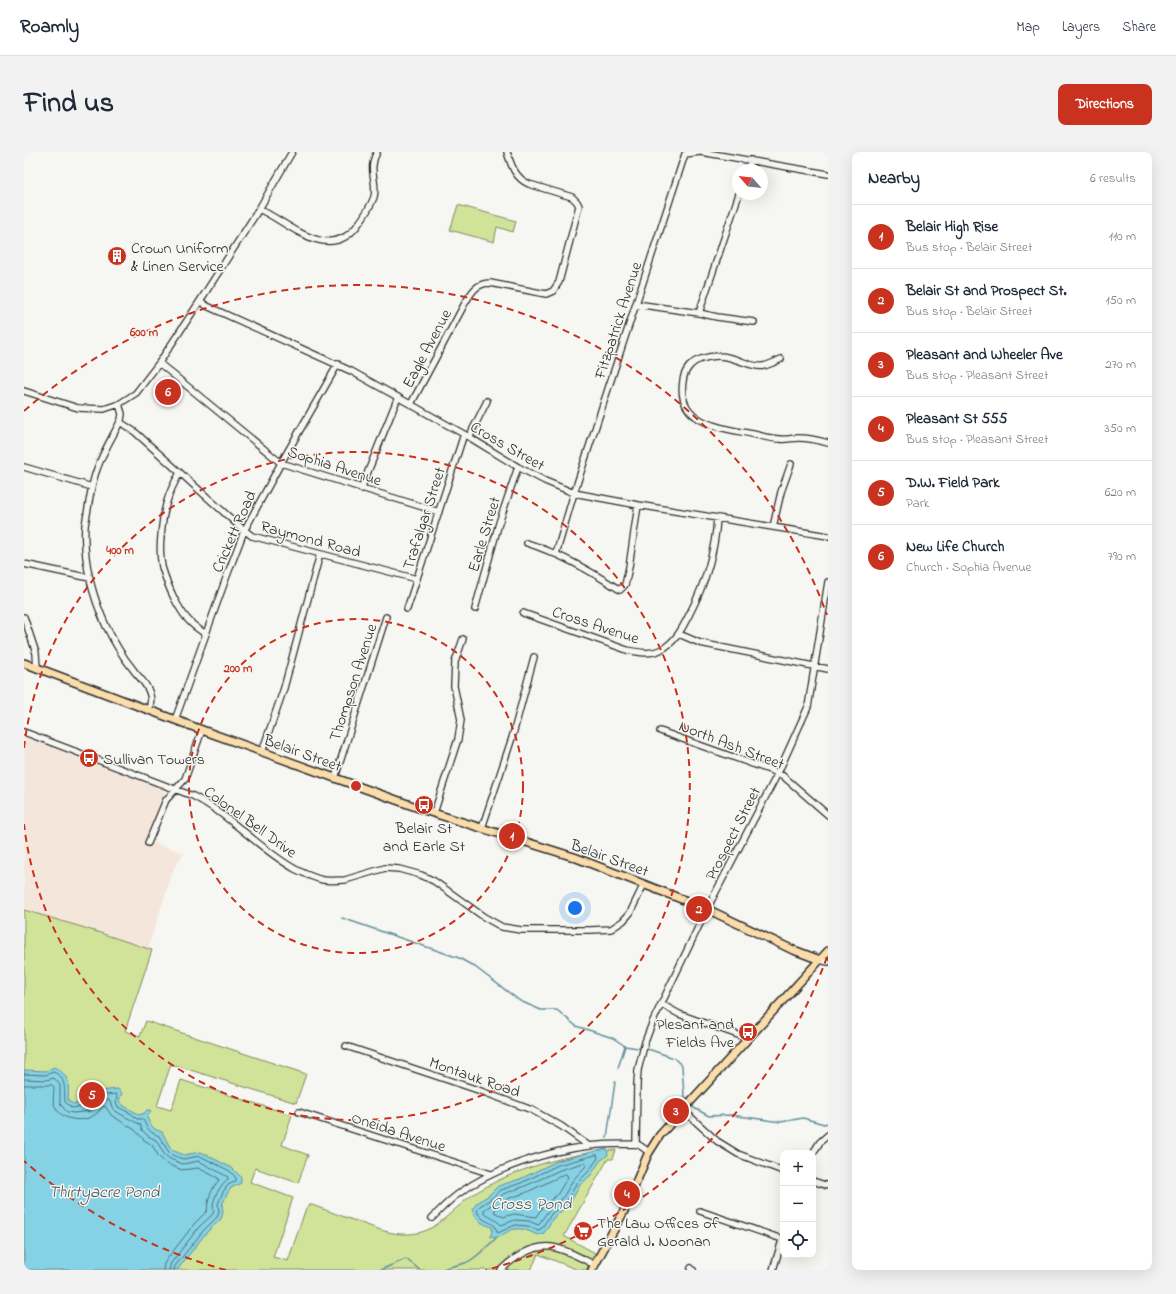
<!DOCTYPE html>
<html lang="en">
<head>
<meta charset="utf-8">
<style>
	:root { --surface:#fff; --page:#f2f2f3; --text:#1f2937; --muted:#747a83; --line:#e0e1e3; --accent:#c8321e }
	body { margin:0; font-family:"Indie Flower",sans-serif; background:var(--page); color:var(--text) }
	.controls { position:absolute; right:12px; bottom:12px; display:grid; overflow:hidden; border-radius:8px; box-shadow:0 4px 16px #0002 }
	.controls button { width:36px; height:36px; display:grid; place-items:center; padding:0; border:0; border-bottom:1px solid var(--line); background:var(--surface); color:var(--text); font:20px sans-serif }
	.compass { position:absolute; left:708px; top:12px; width:36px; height:36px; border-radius:50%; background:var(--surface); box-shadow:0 4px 16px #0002; rotate:297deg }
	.you { position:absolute; left:551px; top:756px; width:14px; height:14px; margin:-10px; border:3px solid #fff; border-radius:50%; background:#1a73e8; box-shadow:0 0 0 6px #1a73e833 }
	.badge { display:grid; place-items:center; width:26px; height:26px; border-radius:50%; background:var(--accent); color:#fff; font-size:13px; font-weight:700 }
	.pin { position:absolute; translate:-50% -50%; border:2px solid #fff; box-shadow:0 1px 4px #0006 }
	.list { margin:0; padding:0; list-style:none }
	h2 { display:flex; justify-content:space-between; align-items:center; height:52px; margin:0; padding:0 16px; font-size:17px }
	h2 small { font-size:13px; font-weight:400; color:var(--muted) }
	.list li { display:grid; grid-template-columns:26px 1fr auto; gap:12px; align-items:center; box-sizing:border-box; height:64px; padding:0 16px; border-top:1px solid var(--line) }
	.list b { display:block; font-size:15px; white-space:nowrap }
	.list p { margin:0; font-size:13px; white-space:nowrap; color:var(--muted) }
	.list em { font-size:13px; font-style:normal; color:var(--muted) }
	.icon { flex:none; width:22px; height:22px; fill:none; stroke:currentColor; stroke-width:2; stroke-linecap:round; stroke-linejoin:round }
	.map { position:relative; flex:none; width:804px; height:1118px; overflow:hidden; border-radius:8px }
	header { display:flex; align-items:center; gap:24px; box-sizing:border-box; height:56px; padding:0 20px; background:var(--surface); border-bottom:1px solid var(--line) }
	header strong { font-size:19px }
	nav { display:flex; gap:22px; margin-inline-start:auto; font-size:14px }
	.intro { display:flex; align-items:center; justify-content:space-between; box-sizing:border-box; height:96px; padding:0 24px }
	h1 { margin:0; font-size:28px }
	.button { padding:10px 18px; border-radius:8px; background:var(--accent); color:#fff; font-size:14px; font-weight:700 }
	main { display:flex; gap:24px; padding:0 24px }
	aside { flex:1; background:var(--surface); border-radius:8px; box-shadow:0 4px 16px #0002 }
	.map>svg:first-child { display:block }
	.built { fill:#f5e6db }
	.green { fill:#d0e398; stroke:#7e8762 }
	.water { fill:#86d2e5; stroke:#628f9b }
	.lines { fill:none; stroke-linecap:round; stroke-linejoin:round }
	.shore { stroke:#4f6e75; stroke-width:1 }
	.stream { stroke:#628f9b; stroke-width:1.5 }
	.minor-casing { stroke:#2b2b2b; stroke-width:8 }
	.major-casing { stroke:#2b2b2b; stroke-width:10 }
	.minor { stroke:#f6f6f2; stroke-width:5.5 }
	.major { stroke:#fbddab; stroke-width:7 }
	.ring { fill:none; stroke:#c8321e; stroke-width:2; stroke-dasharray:7 5 }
	.labels { text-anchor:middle; stroke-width:3; stroke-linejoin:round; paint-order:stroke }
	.poi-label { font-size:16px; fill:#2b2b2b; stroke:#f6f6f2; text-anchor:start }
	.street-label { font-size:16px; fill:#2b2b2b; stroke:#f6f6f2 }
	.water-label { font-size:17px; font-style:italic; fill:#42555a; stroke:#f6f6f2 }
	.centre { fill:#c8321e; stroke:#f6f6f2; stroke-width:2 }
	.ring-label { font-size:12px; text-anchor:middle; font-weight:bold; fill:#c8321e; stroke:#f6f6f2; stroke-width:3; stroke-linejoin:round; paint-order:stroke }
</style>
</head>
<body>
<header>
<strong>Roamly</strong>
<nav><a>Map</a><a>Layers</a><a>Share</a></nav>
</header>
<div class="intro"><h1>Find us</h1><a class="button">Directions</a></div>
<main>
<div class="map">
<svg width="804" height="1118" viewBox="0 0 804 1118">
	<rect width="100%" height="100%" fill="#f6f6f2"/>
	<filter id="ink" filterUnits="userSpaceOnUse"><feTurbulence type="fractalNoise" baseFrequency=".025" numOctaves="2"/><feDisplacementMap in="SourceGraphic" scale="8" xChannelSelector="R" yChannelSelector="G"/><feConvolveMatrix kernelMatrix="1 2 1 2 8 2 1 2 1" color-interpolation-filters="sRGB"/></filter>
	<g filter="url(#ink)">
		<path class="built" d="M0,585L139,637L141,639V645L125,689L160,701L150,716L124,796L0,758Z"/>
		<path class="green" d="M434,53L492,69L489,80L473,75L470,90L426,78Z
			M0,758L61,776L128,798L101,879L116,884L122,869L282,922L272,951L147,912L133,954L147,958L157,928L268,963L258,993L284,1003L274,1031L231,1016L226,1030L269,1046L249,1105L264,1109L282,1056L285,1053H288C304,1059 321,1065 337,1071C352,1076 367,1083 383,1082C407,1082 418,1068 435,1054C443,1046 452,1040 462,1035C493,1016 556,999 592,998L589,1007H584L540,1084L571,1101L562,1118H554L514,1102L507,1118H0Z"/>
		<path class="water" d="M30,915C46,923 45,933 44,948L49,952L64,951V944L67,940L94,937L98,941L95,949C99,955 109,958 115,963L121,961L123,958H126L127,960L123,965C126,974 129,977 138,980L147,997L150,999L160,1003L177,1000L208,1016L217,1025V1031L207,1036L203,1042L198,1053L199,1060L197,1067L182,1081L153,1118H0V918L22,919Z
			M583,997L584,1003L576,1009L567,1023L556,1033L545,1053L530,1065L520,1081L513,1083C507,1080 500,1076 492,1077C482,1077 479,1088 466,1085L468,1080V1075C456,1071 453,1069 448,1058L453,1051L465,1043L474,1034L496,1027L533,1009L567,1000Z"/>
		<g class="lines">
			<path class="shore" d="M0,922L22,923L29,920C43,925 40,938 41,950L48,956L65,954L70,944L92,942L93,944L92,950L94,955L108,962L113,967H119C123,977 125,980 135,984L144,999L148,1003L159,1007L176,1004L206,1019L212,1026V1029L204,1033L199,1040L194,1052L195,1060L193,1065L179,1079L151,1114L150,1118
				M0,927L22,928L30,926L36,933V952L43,960L50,961L67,959L71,955L74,949L85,948C87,950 87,954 89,957C92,960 112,971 116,972L118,978L124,984L132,988L140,1002L146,1007L159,1012L175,1009L204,1025V1027C197,1032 191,1043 189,1052C189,1056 190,1059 189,1062L175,1075L147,1111L145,1118
				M0,933H28L30,935C30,941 28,949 31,954C39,973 70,971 78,955L81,954L87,963L111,978L120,988L128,993L135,1005L143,1012L158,1018L174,1016L194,1026L195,1028C187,1037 184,1047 183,1059L171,1071L143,1107L140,1112L139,1118
				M573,1003L574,1006L564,1020L553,1031L542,1050L527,1062L517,1077L514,1078L504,1074L491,1073L474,1081L470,1073C462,1068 457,1068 453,1059L456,1054L467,1047L477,1038L497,1031L534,1013Z
				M560,1011L562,1012V1014L549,1028L538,1047L524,1059L514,1073L505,1069L491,1068L477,1073C472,1067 466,1066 460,1061V1058L470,1051L479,1042L499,1035L536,1018Z
				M542,1022L544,1025L533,1043L519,1054L512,1065L490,1062L479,1065L470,1060L471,1058L483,1047L501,1041Z"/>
			<path class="stream" d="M318,766L435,806L451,815L496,849L517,858H533L552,874L589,886L601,894
				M594,916L601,894L627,898L650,906L658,914L660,943L664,948
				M668,953L670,956L685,964L707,963L757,970L779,966L800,972L804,971
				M583,986L591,930
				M356,1118L382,1107L396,1118
				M417,1118C424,1114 433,1114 441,1111C449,1109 466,1092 472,1086"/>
			<defs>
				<path id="minor" d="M677,0L804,22
					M723,18L727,8
					M235,57C265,71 304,111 333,74C339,66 346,56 350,45C354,29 343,19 353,0
					M176,149L183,154L327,219L445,285L494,315L521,329L550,341L614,353L804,384
					M612,152L675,161L715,42
					M675,161L693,165L730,170
					M757,207C751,210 745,213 739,214C730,216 716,208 707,206C698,203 686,204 677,207C667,210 660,219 659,229C652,272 698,276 729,282C738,284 746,287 756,287C762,288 768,286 774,286C784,286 794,288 804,291
					M135,211L257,311L415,360
					M0,239L54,256L80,257L95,252L112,241L135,211L176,149L235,57L268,0
					M95,252L98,262L97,268C89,284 79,300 73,317C69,327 67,339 65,350C64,358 62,366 61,374C59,408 68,443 82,474C89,488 98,504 108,516C114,525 124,532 126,543C128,548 126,553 125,558
					M387,252L440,153C447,141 452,131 466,131L522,142L529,139L535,130L555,54L553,50L548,45L505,32C491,26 487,13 483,0
					M96,270L111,280L215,374L228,384L393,427
					M445,285L463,249
					M0,315L68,335
					M156,321C143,342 139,360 137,384C136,394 136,405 138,415C141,425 145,436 150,446C159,463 165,472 182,482
					M337,337L374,245
					M749,375L757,340L767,312
					M503,391C537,402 567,419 596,438L601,433L605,415L614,353
					M532,402L550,341L661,2L676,0
					M0,412L66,426
					M383,457L440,282
					M451,457L475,371L494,315
					M499,461L603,498C613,500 626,503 636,498C651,491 658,477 665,463C681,432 691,402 693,366
					M0,465L12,501L13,516
					M655,482L676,491L804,517
					M151,568L201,429L220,379L257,311L314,212
					M636,579L754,621L759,624L804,663
					M0,580L169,644C206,663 234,696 271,717C279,721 290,726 299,728C306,729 314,728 321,728L361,716L375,717L397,723L410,729L460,765L478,775L497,778H567L587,777L599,769L606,761L620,732
					M238,600L260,536L296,402
					M311,626L362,465
					M410,661L434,587L437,568L430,534L431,510L439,487
					M458,676L488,586L510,505
					M124,691L142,648L161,627L178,578
					M796,808L804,810
					M637,852L655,862L717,884L722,888
					M322,894L454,938L508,958L537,974L565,994
					M658,957L693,989L714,1002L759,1019
					M275,960L467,1022
					M612,992L613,932L614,918L621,890L629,869L683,757L754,621L784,555L804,430
					M789,1001L796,990L804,983
					M789,1029L804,1034
					M676,1059L758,1087
					M408,1066C417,1057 426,1047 437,1040C471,1016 524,999 565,994C580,992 596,992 611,992L615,993L625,1000
					M667,1116L669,1118
					M477,1118C489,1106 508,1093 527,1095C542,1097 557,1106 571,1113
					M749,1118L759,1085"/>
				<path id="major" d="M0,511L178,578L311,626L406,660L550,705L683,757L767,797L796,808
					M568,1118L600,1059L624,1002L636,983L804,799"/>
			</defs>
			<use href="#minor" class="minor-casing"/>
			<use href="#major" class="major-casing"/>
			<use href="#minor" class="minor"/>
			<use href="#major" class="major"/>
		</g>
	</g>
	<g class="ring">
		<circle cx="332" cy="634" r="167"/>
		<path d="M0 596A334 334 0 1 1 0 672"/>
		<path d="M803 805A501 501 0 0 1 462 1118M202 1118A501 501 0 0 1 0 1009M0 259A501 501 0 0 1 803 463"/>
	</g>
	<defs>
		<symbol id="building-disc" viewBox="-11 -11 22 22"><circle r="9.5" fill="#c8321e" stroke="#f6f6f2"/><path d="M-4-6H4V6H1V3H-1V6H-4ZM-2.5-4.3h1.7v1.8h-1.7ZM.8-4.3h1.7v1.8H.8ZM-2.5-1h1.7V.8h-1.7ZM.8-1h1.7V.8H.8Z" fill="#fff"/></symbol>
		<symbol id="bus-disc" viewBox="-11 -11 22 22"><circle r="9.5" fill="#c8321e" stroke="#f6f6f2"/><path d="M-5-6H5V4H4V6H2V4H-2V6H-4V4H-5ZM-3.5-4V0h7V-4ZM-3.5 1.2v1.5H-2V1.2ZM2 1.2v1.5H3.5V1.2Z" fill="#fff"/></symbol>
		<symbol id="supermarket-disc" viewBox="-11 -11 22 22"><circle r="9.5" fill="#c8321e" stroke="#f6f6f2"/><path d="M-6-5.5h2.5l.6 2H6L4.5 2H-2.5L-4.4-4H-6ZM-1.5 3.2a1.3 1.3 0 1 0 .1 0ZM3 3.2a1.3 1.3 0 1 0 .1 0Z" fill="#fff"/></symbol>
	</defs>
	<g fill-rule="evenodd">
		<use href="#building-disc" x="82" y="93" width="22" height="22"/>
		<use href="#bus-disc" x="54" y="595" width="22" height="22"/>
		<use href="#bus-disc" x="389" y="642" width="22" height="22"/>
		<use href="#bus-disc" x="713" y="869" width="22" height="22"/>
		<use href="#supermarket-disc" x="548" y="1068" width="22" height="22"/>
	</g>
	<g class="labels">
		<g class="poi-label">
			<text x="107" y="101">Crown Uniform<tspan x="107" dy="18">&amp; Linen Service</tspan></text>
			<text x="79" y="612">Sullivan Towers</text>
			<text x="400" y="681" text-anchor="middle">Belair St<tspan x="400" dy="18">and Earle St</tspan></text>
			<text x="710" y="877" text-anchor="end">Plesant and<tspan x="710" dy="18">Fields Ave</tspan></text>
			<text x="573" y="1076">The Law Offices of<tspan x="573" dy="18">Gerald J. Noonan</tspan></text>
		</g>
		<g class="street-label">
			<text transform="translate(593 168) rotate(-72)" y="6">Fitzpatrick Avenue</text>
			<text transform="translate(402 196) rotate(-62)" y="6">Eagle Avenue</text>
			<text transform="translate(484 293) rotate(30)" y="6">Cross Street</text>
			<text transform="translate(311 313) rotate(18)" y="6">Sophia Avenue</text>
			<text transform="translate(399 366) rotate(-72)" y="6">Trafalgar Street</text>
			<text transform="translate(209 379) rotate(-66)" y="6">Crickett Road</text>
			<text transform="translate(459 382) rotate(-73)" y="6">Earle Street</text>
			<text transform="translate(287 386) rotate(15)" y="6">Raymond Road</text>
			<text transform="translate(572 472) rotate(18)" y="6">Cross Avenue</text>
			<text transform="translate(328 530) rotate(-72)" y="6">Thompson Avenue</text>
			<text transform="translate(708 592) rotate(21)" y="6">North Ash Street</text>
			<text transform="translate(279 600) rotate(20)" y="6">Belair Street</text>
			<text transform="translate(227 669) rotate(36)" y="6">Colonel Bell Drive</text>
			<text transform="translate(708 681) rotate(-63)" y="6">Prospect Street</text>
			<text transform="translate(586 705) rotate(20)" y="6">Belair Street</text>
			<text transform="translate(451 924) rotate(19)" y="6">Montauk Road</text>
			<text transform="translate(375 979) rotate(18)" y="6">Oneida Avenue</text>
		</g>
		<g class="water-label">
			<text x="80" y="1045">Thirtyacre Pond</text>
			<text x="507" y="1057">Cross Pond</text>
		</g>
	</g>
	<circle cx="332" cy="634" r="6" class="centre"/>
	<g class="ring-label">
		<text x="120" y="184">600 m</text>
		<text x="96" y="402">400 m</text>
		<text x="214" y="520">200 m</text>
	</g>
</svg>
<div class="controls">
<button>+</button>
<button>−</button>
<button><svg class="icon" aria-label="locate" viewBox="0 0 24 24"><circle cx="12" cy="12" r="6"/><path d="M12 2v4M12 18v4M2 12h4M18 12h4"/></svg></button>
</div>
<svg class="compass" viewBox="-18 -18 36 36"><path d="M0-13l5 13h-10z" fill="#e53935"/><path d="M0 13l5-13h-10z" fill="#747a83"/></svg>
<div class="you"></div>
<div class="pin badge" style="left:488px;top:684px">1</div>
<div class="pin badge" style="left:675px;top:757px">2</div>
<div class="pin badge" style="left:652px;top:959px">3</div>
<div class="pin badge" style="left:603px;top:1042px">4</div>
<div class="pin badge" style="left:68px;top:943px">5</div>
<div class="pin badge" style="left:144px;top:240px">6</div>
</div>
<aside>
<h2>Nearby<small>6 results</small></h2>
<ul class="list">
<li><span class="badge">1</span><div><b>Belair High Rise</b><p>Bus stop · Belair Street</p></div><em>110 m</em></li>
<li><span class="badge">2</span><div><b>Belair St and Prospect St.</b><p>Bus stop · Belair Street</p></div><em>150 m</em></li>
<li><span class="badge">3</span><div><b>Pleasant and Wheeler Ave</b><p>Bus stop · Pleasant Street</p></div><em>270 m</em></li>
<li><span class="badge">4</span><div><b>Pleasant St 555</b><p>Bus stop · Pleasant Street</p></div><em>350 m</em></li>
<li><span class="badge">5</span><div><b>D.W. Field Park</b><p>Park</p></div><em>620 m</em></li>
<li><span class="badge">6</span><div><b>New Life Church</b><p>Church · Sophia Avenue</p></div><em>790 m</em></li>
</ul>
</aside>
</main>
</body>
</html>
